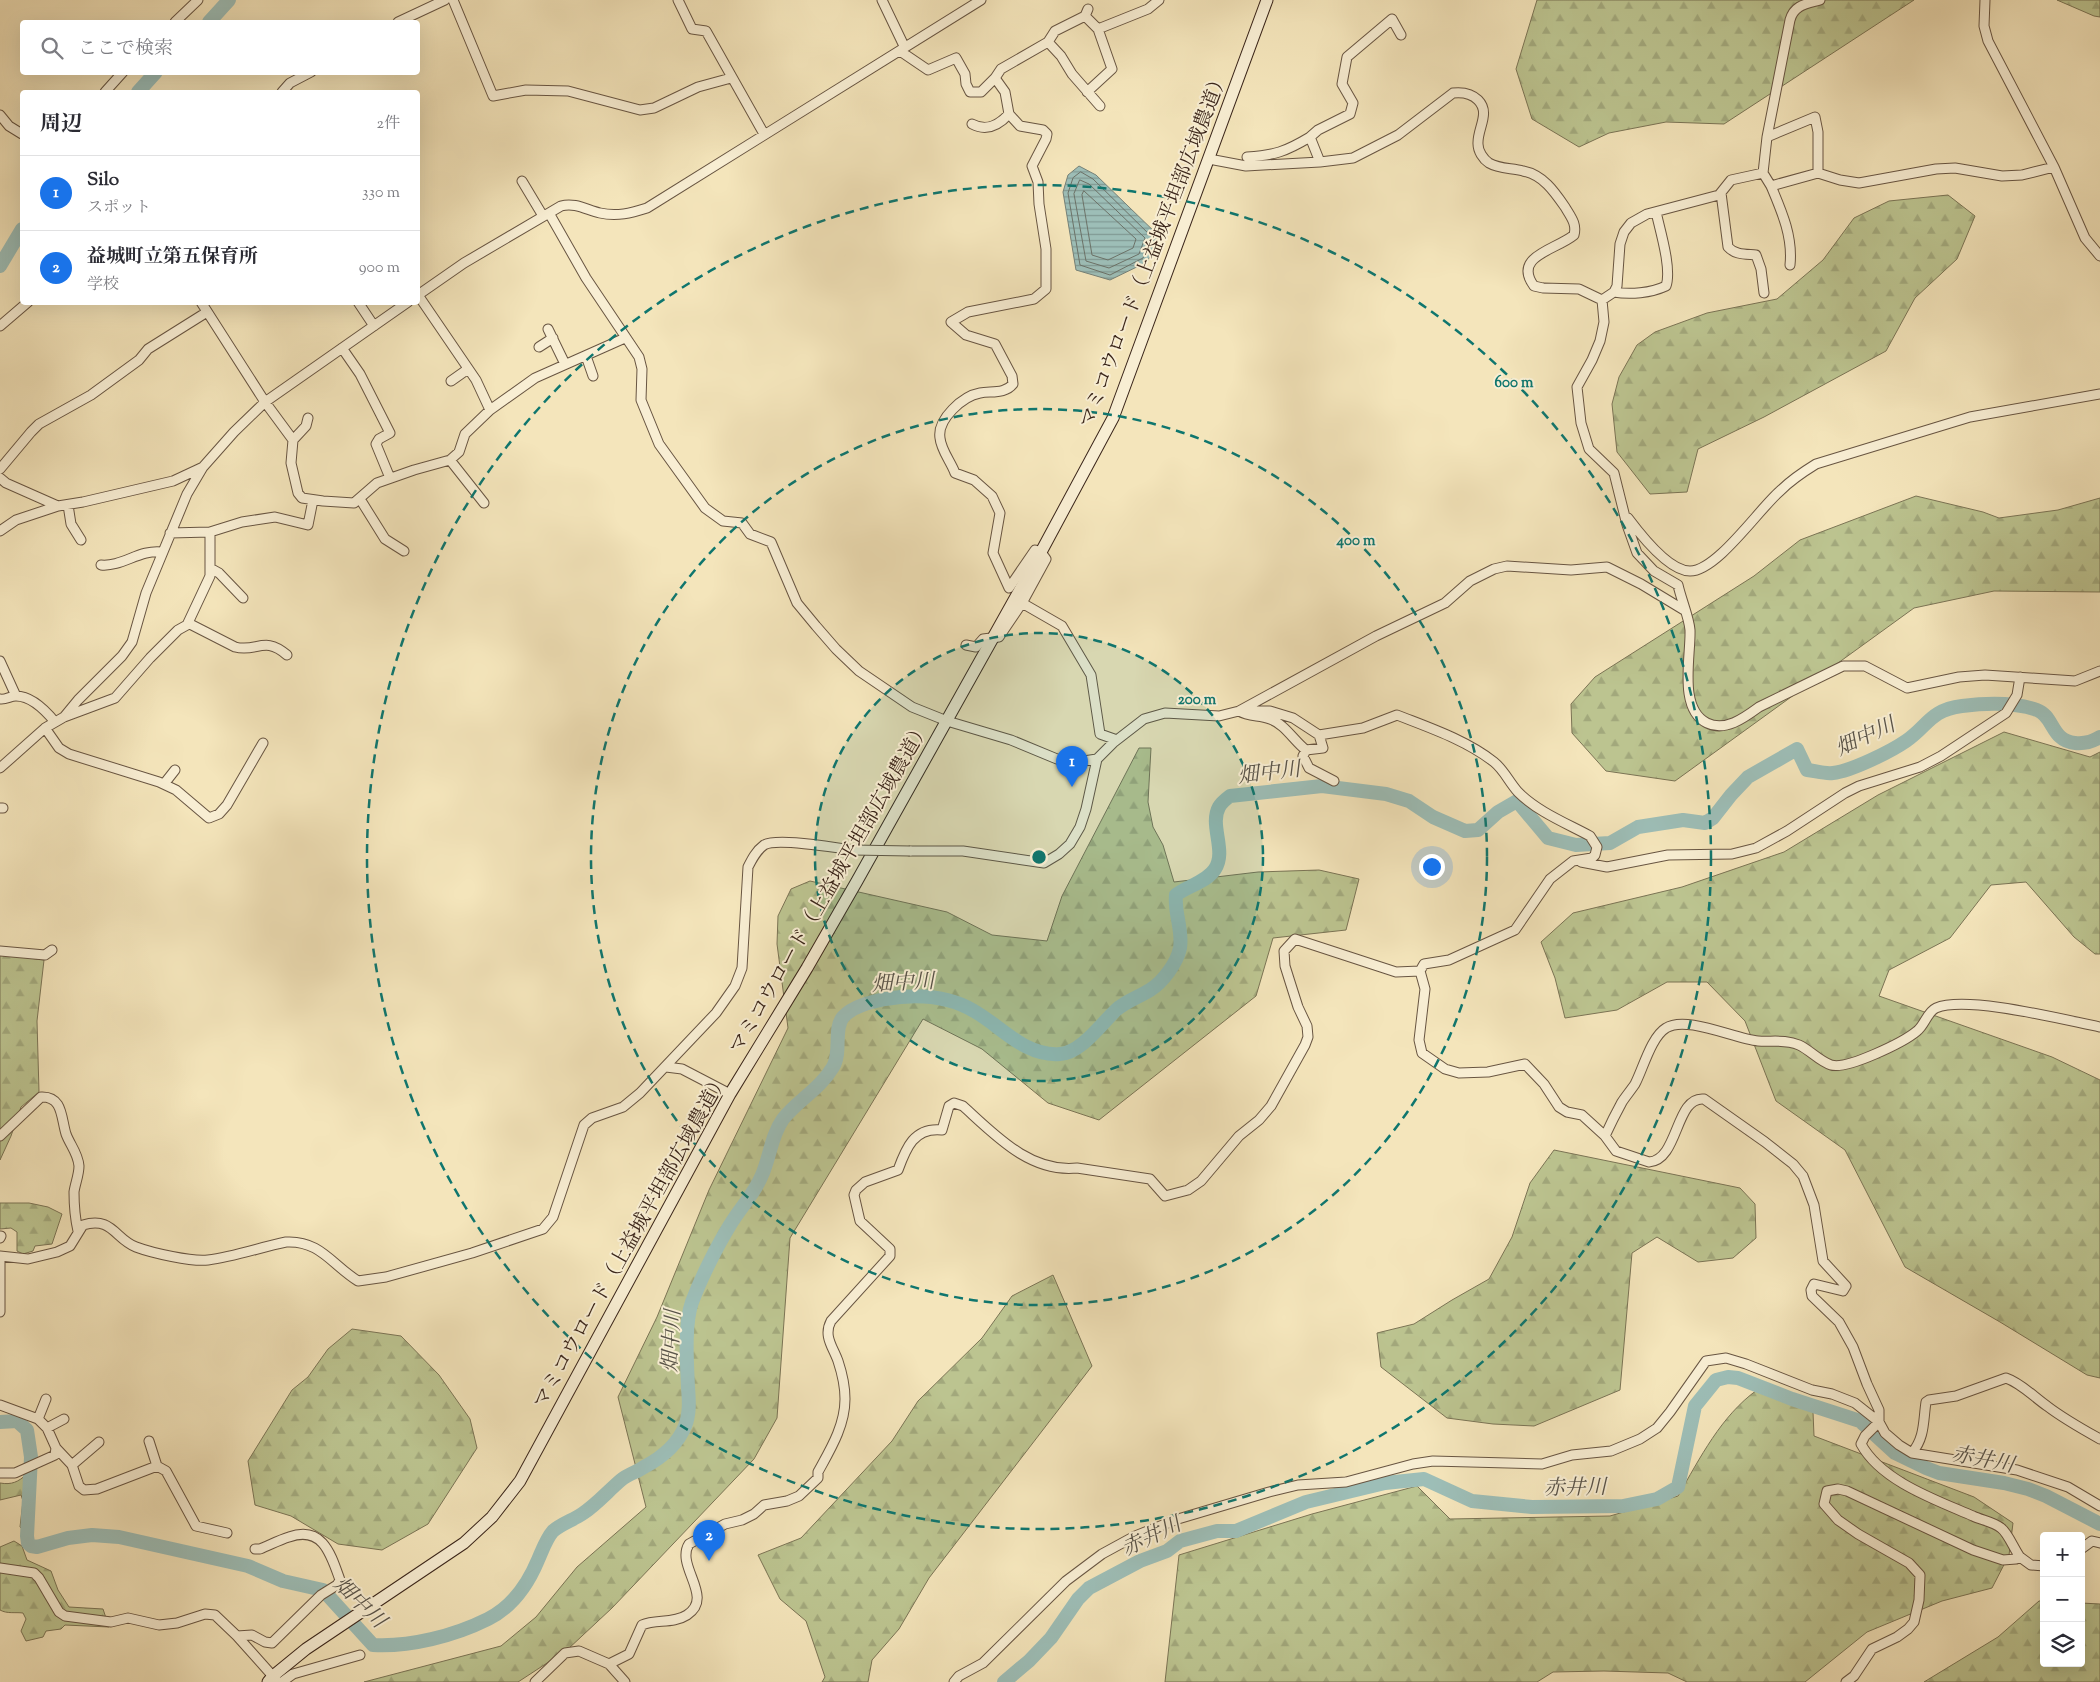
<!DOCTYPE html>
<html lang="ja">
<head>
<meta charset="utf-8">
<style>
	:root { --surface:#fff; --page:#f2f2f3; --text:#2b2b33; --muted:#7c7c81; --line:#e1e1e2; --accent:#1a73e8 }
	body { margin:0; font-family:"Sorts Mill Goudy","Noto Serif JP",serif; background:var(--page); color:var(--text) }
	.controls { position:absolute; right:15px; bottom:15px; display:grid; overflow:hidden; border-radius:5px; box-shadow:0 5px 20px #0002 }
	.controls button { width:45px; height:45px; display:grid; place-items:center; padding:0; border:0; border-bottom:1px solid var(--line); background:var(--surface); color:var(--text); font:25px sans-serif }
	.you { position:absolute; left:1431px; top:866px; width:18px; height:18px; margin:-12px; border:4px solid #fff; border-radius:50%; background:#1a73e8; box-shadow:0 0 0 8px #1a73e833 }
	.badge { display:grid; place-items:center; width:32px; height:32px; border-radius:50%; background:var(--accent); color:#fff; font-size:16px; font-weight:700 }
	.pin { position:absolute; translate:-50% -41px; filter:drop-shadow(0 1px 2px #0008) }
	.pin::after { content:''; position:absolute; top:26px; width:18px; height:15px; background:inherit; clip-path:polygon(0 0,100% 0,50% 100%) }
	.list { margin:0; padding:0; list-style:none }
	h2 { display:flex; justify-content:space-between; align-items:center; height:65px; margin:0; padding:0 20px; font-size:21px }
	h2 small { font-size:16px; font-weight:400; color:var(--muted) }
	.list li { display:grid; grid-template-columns:32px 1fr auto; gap:15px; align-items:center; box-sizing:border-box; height:75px; padding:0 20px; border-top:1px solid var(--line) }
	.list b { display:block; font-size:19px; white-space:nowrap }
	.list p { margin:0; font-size:16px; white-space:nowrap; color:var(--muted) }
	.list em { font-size:16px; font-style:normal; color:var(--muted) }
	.icon { flex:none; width:28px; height:28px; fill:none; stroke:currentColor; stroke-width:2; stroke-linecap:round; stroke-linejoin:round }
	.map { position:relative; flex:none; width:2100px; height:1682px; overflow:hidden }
	.search { position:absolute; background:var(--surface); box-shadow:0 5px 20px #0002; left:20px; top:20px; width:400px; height:55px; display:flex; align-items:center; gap:12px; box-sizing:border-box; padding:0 18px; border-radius:5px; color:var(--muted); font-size:19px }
	.panel { position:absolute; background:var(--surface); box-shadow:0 5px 20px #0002; left:20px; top:90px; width:400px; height:215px; border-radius:5px }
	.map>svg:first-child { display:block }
	.forest { fill:url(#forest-firs); stroke:#7b7455 }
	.water { fill:url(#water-rules); stroke:#758178 }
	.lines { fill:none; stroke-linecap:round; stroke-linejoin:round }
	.shore { stroke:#6c7268; stroke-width:1 }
	.river { stroke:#9dbeb7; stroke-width:14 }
	.street-casing { stroke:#685542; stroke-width:11 }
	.secondary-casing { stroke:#3a251a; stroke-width:13 }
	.street { stroke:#f8eed3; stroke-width:9 }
	.secondary { stroke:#f8eed3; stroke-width:11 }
	.street-bridge-casing { stroke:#685542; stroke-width:11; stroke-linecap:butt }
	.street-bridge { stroke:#f8eed3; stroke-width:9 }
	.ring { fill:none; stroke:#0f766e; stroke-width:2.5; stroke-dasharray:9 6 }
	.labels { text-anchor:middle; stroke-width:4; stroke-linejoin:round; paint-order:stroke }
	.street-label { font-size:20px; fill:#3a251a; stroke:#f8eed3 }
	.water-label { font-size:21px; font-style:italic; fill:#585349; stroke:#f8eed3 }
	.centre { fill:#0f766e; stroke:#f8eed3; stroke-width:2.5 }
	.ring-label { font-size:15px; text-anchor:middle; font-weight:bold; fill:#0f766e; stroke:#f8eed3; stroke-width:4; stroke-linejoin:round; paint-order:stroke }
</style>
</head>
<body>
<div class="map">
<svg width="2100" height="1682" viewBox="0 0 2100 1682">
	<defs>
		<pattern id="forest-firs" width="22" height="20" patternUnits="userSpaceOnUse" patternTransform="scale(1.25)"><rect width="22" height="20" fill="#bcc490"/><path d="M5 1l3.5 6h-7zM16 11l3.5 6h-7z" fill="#a2a87c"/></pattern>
		<pattern id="water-rules" width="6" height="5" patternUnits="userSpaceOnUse" patternTransform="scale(1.25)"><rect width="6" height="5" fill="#9dbeb7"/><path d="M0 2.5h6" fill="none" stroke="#819a94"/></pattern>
	</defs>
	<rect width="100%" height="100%" fill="#f4e5bb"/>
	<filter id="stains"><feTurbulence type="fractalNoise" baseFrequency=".004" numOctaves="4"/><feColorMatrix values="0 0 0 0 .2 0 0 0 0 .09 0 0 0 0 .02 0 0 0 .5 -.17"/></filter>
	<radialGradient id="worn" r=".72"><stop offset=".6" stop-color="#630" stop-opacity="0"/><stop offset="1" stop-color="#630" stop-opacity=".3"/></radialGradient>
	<path class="forest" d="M1537,0H1914L1724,124L1666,122L1609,133L1579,147L1532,119L1516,69Z
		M2057,0H2100V17L2094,16Z
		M1948,195L1975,216L1957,259L1915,298L1886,351L1764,417L1698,449L1687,492L1650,494L1617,452L1612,404L1619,377L1637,345L1655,332L1707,313L1777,299L1823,260L1854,218L1889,201Z
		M1916,496L1983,512L1999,518L2058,510L2100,498V592L1994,591L1914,608L1675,781L1606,771L1572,733L1571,704L1595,677L1754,576L1800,540Z
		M2004,732L2090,757L2100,752V954H2095L2074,937L2026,882L1991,885L1950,938L1889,970L1879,996L2052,1057L2100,1080V1378L2087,1375L2000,1322L1905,1267L1845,1150L1776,1101L1745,1021L1707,982H1667L1617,1010L1565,1018L1555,978L1541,942L1573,913L1682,887L1784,852L1878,795Z
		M1139,748H1151L1148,802L1153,827L1163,845L1174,882L1258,872L1319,870L1359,879L1346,930L1273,938L1256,996L1099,1120L1048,1103L982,1049L923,1019L790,1238L777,1418L754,1459L612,1608L567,1650L518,1682H364L501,1646L536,1617L577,1567L646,1507L618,1397L657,1317L709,1190L788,1028L777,944L778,916L791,889L810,881L947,912L992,935L1047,941L1062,896Z
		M0,954L44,960L37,1021L39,1092L21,1107L11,1136L0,1160Z
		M1554,1150L1740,1188L1755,1204L1756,1238L1733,1258L1698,1262L1657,1237L1632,1253L1620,1390L1534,1426L1493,1424L1447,1418L1381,1367L1377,1333L1414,1324L1452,1300L1489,1279L1512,1237L1530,1183Z
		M0,1203H29L48,1207L62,1214L52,1244L35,1246L33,1251L23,1254L17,1251V1232L11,1228L0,1229Z
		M1053,1275L1092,1366L929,1578L899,1629L872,1660L868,1682H822L825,1677L806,1621L780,1599L758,1555L801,1538L892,1441L918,1401L982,1338L1012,1296Z
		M352,1329L401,1336L439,1375L470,1419L477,1448L428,1524L382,1550L338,1544L291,1516L255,1505L248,1461L292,1390L308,1377L328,1349Z
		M1757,1390L1813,1412L1814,1436L1974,1497L2013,1523L2009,1555L1992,1588L1942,1601L1867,1632L1805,1682H1687L1668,1673L1604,1671L1553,1672L1537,1682H1165L1179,1555L1312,1514L1417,1486L1450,1519L1610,1516L1678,1496C1700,1458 1721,1416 1757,1390Z
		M27,1474L26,1533L20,1527L23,1501L21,1495L0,1500V1483C12,1485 18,1482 27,1474Z
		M14,1541L22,1546L27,1560L51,1571L58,1590L69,1607L103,1609L109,1627L65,1625L61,1629L46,1631L43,1637L26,1641L21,1631L26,1619L23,1613C15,1612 7,1614 0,1610V1547Z
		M2039,1601H2044V1663H2081V1603L2100,1604V1682H1924L1998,1637Z"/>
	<path class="water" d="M1079,166L1096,175L1160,237L1147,262L1110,280L1076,270L1063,192L1068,175Z"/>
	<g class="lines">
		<path class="shore" d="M1081,172L1093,179L1153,238L1143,258L1110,275L1080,265L1068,193L1073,178Z
			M1080,180L1089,184L1145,238L1139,254L1109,268L1086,261L1074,194Z
			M1084,191L1136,239L1133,248L1108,260L1092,255L1082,195Z"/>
		<path class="river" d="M209,22L229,0
			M138,92L156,72
			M0,266L22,229
			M0,1422L17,1421L27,1430L31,1457L27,1536L28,1543L31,1546L37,1547L68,1538L92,1535L119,1537L248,1566L283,1581L323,1590L373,1645C410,1647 454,1636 488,1619C512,1607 528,1584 538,1560C542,1551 546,1539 553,1531C561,1524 573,1520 582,1514C596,1505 608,1491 621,1480C628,1474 637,1472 644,1467C661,1458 678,1444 685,1426C690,1414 689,1400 688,1387C687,1363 684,1325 692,1302C701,1278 717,1246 730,1225C740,1208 755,1193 762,1175C770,1157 771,1136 783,1119C798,1100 820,1089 833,1067C842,1052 833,1029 843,1017C853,1006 871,1002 885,999C915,994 947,995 974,1011C1001,1026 1025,1057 1060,1054C1081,1053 1101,1024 1116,1010C1126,1001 1139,997 1150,990C1163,982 1177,963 1180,948C1183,930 1174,913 1176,895C1187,886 1207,882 1215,869C1227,851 1209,825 1219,807C1221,803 1226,799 1230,796L1322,786L1386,794L1409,801L1433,817L1465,831L1478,830L1498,812L1517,801L1548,838L1576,845L1610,843L1638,827L1683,820L1705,823L1713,818L1731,795L1748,777L1797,749L1807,770C1816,771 1824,774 1833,773C1851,771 1890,752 1906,741C1928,726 1930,710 1962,706C1986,703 2014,702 2037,710C2054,716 2051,741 2075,743C2084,744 2092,742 2100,737
			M1004,1682L1029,1661L1051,1638L1078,1599L1089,1588L1140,1561L1167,1551L1180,1541L1217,1531H1236L1306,1502L1385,1483L1424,1479L1472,1501L1532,1507L1623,1506L1657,1499L1678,1487L1695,1406L1716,1380L1728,1377L1738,1378L1792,1399L1860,1421L1895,1453L1926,1468L1939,1473L2004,1483L2028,1489L2046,1496L2100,1524"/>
		<defs>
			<path id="street" d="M453,0L493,96L526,90L568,91L640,110L654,108L698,87L731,78
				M678,0L692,29L706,31L764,134
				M882,0L905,48
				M1820,0C1806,4 1794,5 1790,20L1767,137L1763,173L1771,186L1818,173L1840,180L1859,183L1936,169L1955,168L2002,176L2022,175L2054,167
				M1985,0L1984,26L1988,41L2054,167L2085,238L2100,256
				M1085,16L1098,29L1112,69L1087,92
				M175,22L198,0
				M398,22L445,0
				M1098,29L1148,9L1159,0
				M1048,42L1061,56L1072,74L1100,106
				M900,51L928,70L956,58L965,74L966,84L970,92H981L995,78L1005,92L1009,114L1020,126L1043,130L1047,134L1046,139L1032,166L1038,182L1039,204L1046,249V289L1034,299L968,312L951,322L966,335L995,344L1012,376L1013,384C1005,394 992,391 980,393C963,396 937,419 940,438C941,450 951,462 955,473L974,480L992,496L1000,513L993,553L1009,588L1035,550L1041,552L1046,559L1022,603L1062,626L1091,675L1100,734L1117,740
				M995,78L1001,69L1048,42L1055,31L1085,16L1088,9
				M105,92L123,72
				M282,92L290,83L311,72
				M0,115L9,126L22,134
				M972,124C987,132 999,125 1009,114
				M1767,137L1815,117L1818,132V173
				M1247,157C1275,155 1285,152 1310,137
				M1209,159L1246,166L1320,162L1353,158L1398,135L1453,93C1462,92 1471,93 1478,100C1491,113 1477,129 1478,144C1478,151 1483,159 1489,163C1499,169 1512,168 1523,171C1543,175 1554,191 1565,207C1571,217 1577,224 1574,235C1556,250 1512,256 1534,286L1543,288L1579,289L1602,300
				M1320,162L1310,137L1318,130L1350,114L1353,103L1342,84L1347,57L1392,19L1401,35
				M1763,173L1731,180L1719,195L1647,214L1631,223L1624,232L1620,244L1617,286L1614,292L1602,300L1604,322L1600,341L1592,360L1577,387L1581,423L1589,449L1614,473L1627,525L1637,553L1654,571L1678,585C1681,599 1689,617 1690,630C1691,656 1678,709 1707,723C1725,732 1744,718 1759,707L1843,666H1865L1907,688L1959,677L1985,675L2075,681L2100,671
				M522,181L543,216
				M1771,186C1782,212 1793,237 1790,265
				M1721,193L1728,247C1735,255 1746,254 1756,255L1761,269L1764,293
				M549,213L586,278L639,357L642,369L641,400L659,444L705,508L723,521L742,523L750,534L771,542L797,603L816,626L836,649L859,671L912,707L947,721L1011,740L1057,759L1077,762L1097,759
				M1614,292C1630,295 1651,293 1666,286C1672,269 1660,230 1656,212
				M418,295L464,263L561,206C575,202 587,210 600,213C617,217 631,213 647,208L981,0
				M418,295L476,380L490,410
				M201,302L265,402L293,440L291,463L298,493L302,498L323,501L354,503L377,483L414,470L450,460L459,452L465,434L490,410L535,378L625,338
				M358,302L374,326
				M0,326L28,302
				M548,329L565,364
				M539,347L553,338
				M342,348L360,374L390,433L379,439L376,444L390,478
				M586,356L593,376
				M451,381L468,369
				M293,440L306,426L308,418
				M450,460L484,503
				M0,469L31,432L39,424L91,395L139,360L148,349L207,312
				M0,478L6,483L58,506
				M360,499L385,539L404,551
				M68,505L71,524L81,540
				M1628,518C1640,534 1669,571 1690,571C1717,571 1759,509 1780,491C1791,480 1803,472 1816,464L1970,417L2100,394
				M0,531L16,520L58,506L83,502L173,481L203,467
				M170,533L210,532L242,522L275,517L308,525L313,500
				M101,565C122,567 140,549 162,552
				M210,568L219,573L243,598
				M188,623L235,647C257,653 264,635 287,655
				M966,645L976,647L983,639L999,637L1022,603
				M0,661L16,696
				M0,699C6,700 10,696 16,696C32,696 46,711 55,722
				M1239,711C1249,717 1259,715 1270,719C1285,724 1294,741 1306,750L1323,748L1319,735L1363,728L1397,715C1430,728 1466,740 1494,762C1504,770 1509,782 1518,792C1538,812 1566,823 1590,836L1597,847L1595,855L1592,858L1573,861L1550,879L1515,930L1449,960L1424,964L1420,971L1425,989L1419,1040L1422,1053L1445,1069L1459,1073L1488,1072L1525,1064L1544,1084L1559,1107L1567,1112L1582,1115L1605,1136L1616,1151L1649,1162C1679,1160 1675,1096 1704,1099L1765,1142L1793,1164L1803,1176L1814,1205L1823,1261L1846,1286L1843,1291L1814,1284L1811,1290L1812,1296L1839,1322L1853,1347L1867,1384L1879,1410V1422L1865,1436L1861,1444C1881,1481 1936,1500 1973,1516C1981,1520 1994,1522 2001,1528C2008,1533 2014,1549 2020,1557L2016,1559L2003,1560L1973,1550L1847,1491L1838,1489L1827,1491L1824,1504L1838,1520L1858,1534L1909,1563L1920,1575L1919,1600L1914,1622L1908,1629L1897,1637L1872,1649L1854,1676L1846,1682
				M1239,711L1376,636L1445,603L1470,581L1494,569L1507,566L1571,570L1607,567L1641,584L1684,610
				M64,717L115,698L150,658L178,630L187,625L210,576V532
				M45,728L59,748L69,754L159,782L176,790L209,818L219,814L227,805L263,743
				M1306,750L1303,756L1309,768L1334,781
				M0,768L45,728L64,717L78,700L122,656L132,642L146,593L187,494L203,467L234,432L265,402L408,302
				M164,784L175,770
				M0,808H3
				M910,851H963L1044,863L1059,854L1070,844L1080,827L1086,809L1097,759L1113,743L1144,719L1165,713L1219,716L1239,711H1270L1293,718L1319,735
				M1581,862L1607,867L1668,855L1732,854L1756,848L1787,831L1845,793L1859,786L1920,767L1941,756L2006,713L2017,695L2020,677
				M0,951L45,955L52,950
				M666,1067L682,1069L730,1094
				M0,1136L41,1097C63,1096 61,1118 66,1134C70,1145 78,1153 79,1166C79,1175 75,1184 74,1192C74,1205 75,1218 78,1231
				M1605,1136C1610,1125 1616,1113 1622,1102C1626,1096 1631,1090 1635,1084C1643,1069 1651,1037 1666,1028C1686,1015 1735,1039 1758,1041C1772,1042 1785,1039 1799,1045C1810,1050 1819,1061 1831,1065C1847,1070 1904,1042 1917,1031C1925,1025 1927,1012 1936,1008C1967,995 2064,1020 2100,1027
				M0,1238L1,1236
				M0,1256L28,1259L57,1252L70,1246L83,1225C112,1216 115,1239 136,1247C152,1253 192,1262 208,1260C234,1257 261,1247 286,1242C320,1240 332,1265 358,1281L386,1277L472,1253L543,1229L553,1217L584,1125L592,1118L623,1107L640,1093L716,1013L735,986L742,968L748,867C752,859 756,851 764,845C777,837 835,848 853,850
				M0,1312V1256
				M0,1405L38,1419L47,1428L56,1448L72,1465L79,1486L84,1490L97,1489L157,1466L166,1471L196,1526L227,1533
				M38,1419L46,1399
				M47,1428L64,1419
				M149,1441L157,1466
				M1912,1453C1925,1437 1923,1422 1926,1402L1929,1400L1956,1396L2006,1378C2021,1383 2034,1397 2047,1406C2064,1419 2082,1429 2100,1439
				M72,1465L99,1442
				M0,1473H15L55,1455L56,1448
				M2081,1549L2092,1541L2100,1543
				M2020,1557L2031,1565L2044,1566
				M0,1568L34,1573L39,1578L59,1612L65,1616L111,1622L128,1618L159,1625L177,1623L205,1614L215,1615L237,1636L278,1682
				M237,1636L252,1635L265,1642L272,1643L321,1595L337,1585L340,1580C331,1555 323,1525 289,1537C279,1540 270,1545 260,1549H255
				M282,1682L293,1674L360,1655
				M535,1682L565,1653L579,1651L609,1664
				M625,1682L609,1664L629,1654L642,1625C656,1619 673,1624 687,1615C715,1597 675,1566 689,1544L725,1524L742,1520L754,1514L764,1505L787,1501L799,1496L818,1478V1472C830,1450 845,1426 845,1399C845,1386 842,1373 838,1361C833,1347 823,1336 831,1321L890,1256V1249L860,1221L854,1195L856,1190L865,1182L898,1170C906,1148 914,1127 942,1130L949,1106L954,1103L963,1106C995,1135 1030,1173 1077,1168L1150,1179L1165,1196L1188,1190L1201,1181L1239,1136L1259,1120L1271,1106L1305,1045L1308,1037L1307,1026L1298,1007L1291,985L1285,966L1284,951L1295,939L1396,972L1420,971
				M954,1682L959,1676L983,1663L1066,1581L1102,1554L1135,1536L1178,1519L1269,1492L1298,1485L1346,1482L1413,1464L1433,1461L1542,1464L1572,1455L1611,1451L1640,1439L1657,1428L1670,1412L1706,1361L1726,1358L1746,1364L1812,1390L1832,1394L1855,1403L1879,1422L1885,1433L1899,1445L1912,1453L2017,1470L2068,1487L2100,1506"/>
			<path id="secondary" d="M268,1682L273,1676L306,1649L464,1543L492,1517L520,1481L730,1094L807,968L857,881L1041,552L1113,418L1267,0"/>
		</defs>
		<use href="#street" class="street-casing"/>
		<use href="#secondary" class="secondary-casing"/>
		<use href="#street" class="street"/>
		<use href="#secondary" class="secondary"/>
		<defs>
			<path id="street-bridge" d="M853,850L910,851"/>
		</defs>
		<use href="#street-bridge" class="street-bridge-casing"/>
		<use href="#street-bridge" class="street-bridge"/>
	</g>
	<circle cx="1039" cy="857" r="224" fill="#0f766e" fill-opacity=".12"/>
	<g class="ring">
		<circle cx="1039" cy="857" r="224"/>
		<circle cx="1039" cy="857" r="448"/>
		<circle cx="1039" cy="857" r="672"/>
	</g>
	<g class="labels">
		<g class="street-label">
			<text transform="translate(1153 249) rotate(-69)" y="7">マミコウロード（上益城平坦部広域農道）</text>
			<text transform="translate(829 887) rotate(-60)" y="7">マミコウロード（上益城平坦部広域農道）</text>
			<text transform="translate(630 1240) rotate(-61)" y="7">マミコウロード（上益城平坦部広域農道）</text>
		</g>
		<g class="water-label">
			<text transform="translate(1865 736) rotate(-25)" y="7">畑中川</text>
			<text transform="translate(1269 772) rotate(-7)" y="7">畑中川</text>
			<text transform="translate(903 982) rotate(-3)" y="7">畑中川</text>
			<text transform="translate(671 1341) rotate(-87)" y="7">畑中川</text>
			<text transform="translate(1983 1459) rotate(11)" y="7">赤井川</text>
			<text transform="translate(1575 1487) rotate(-1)" y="7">赤井川</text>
			<text transform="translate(1151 1536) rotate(-26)" y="7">赤井川</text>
			<text transform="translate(360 1602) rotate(44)" y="7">畑中川</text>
		</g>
	</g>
	<circle cx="1039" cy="857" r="8" class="centre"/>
	<g class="ring-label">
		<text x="1514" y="387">600 m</text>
		<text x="1356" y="545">400 m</text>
		<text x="1197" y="704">200 m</text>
	</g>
	<rect width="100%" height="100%" filter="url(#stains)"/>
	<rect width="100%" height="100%" fill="url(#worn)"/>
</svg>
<div class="controls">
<button>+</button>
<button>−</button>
<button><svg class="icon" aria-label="layers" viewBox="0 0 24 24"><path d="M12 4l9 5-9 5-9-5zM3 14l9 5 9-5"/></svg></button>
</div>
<div class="you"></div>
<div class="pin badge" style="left:1072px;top:787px">1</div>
<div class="pin badge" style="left:709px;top:1561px">2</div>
<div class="search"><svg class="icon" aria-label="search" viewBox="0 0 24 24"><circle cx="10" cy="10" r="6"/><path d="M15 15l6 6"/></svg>ここで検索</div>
<section class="panel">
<h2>周辺<small>2件</small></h2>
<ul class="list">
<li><span class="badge">1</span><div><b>Silo</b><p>スポット</p></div><em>330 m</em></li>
<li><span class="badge">2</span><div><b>益城町立第五保育所</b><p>学校</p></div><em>900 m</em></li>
</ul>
</section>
</div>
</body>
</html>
